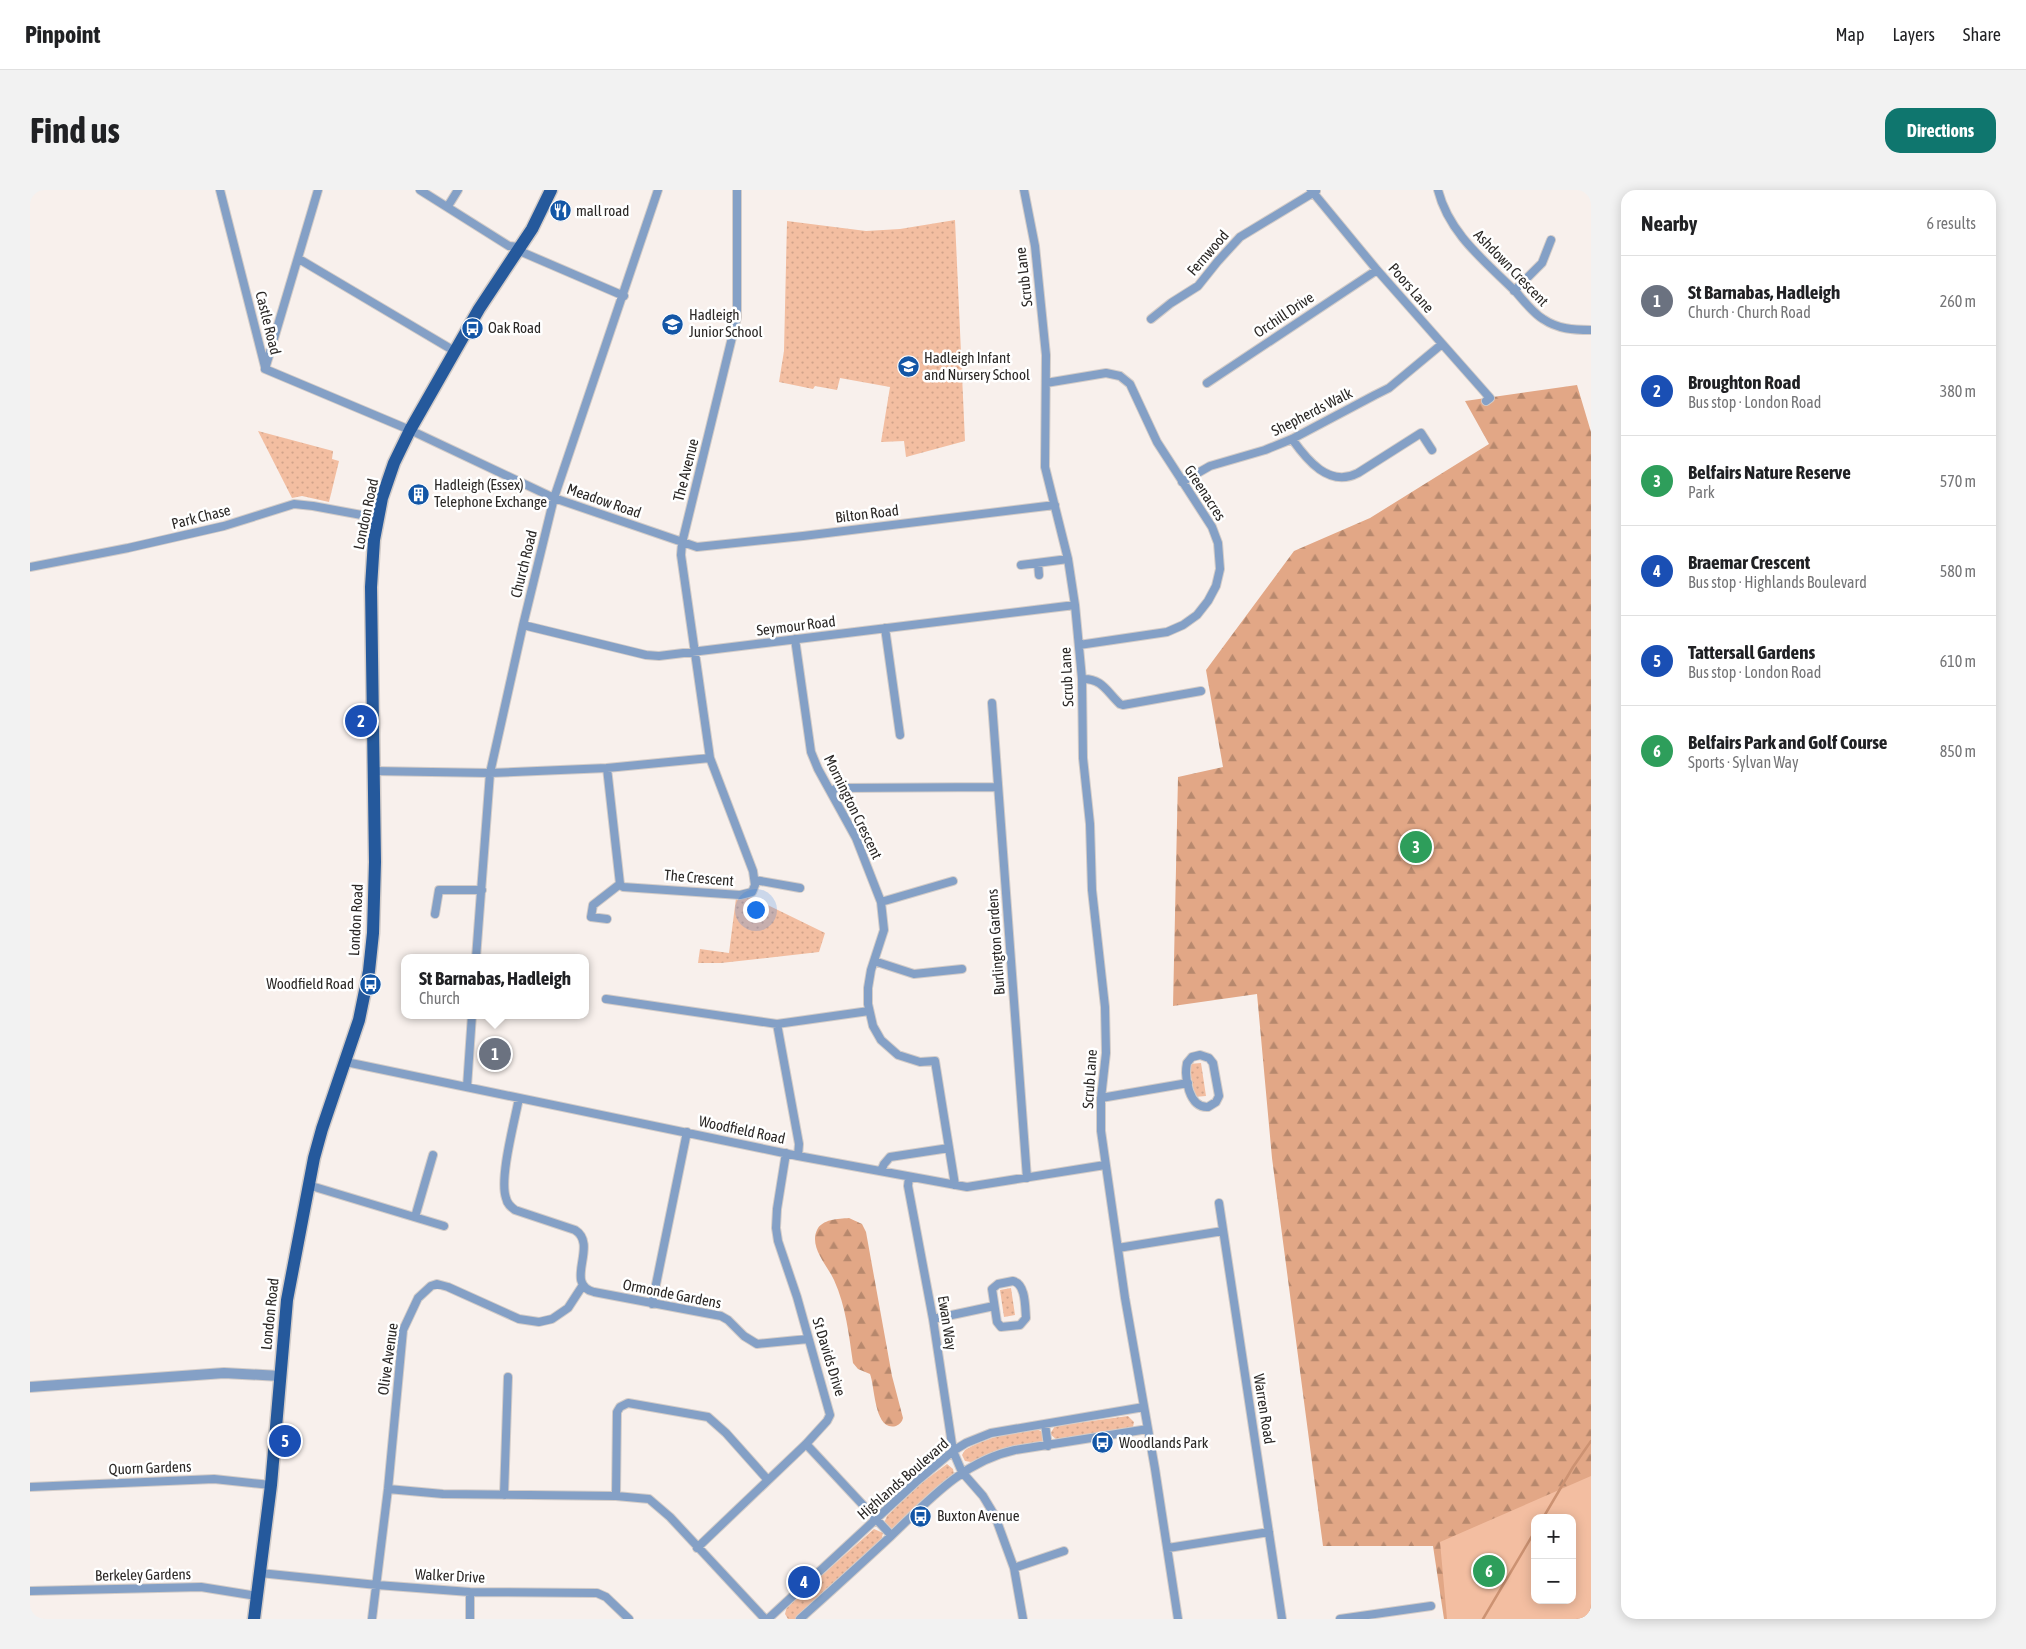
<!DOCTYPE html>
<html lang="en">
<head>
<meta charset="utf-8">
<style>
	:root { --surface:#fff; --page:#f2f2f2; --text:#202124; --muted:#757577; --line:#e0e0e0; --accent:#0f766e }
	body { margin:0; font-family:"Asap Condensed",sans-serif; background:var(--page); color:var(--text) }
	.controls { position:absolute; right:15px; bottom:15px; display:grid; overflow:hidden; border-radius:10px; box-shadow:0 2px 12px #0003 }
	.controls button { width:45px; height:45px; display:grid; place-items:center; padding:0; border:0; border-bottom:1px solid var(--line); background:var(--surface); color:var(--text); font:25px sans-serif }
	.you { position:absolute; left:725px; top:719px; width:18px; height:18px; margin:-12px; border:4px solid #fff; border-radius:50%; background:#1a73e8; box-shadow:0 0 0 8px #1a73e833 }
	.badge { display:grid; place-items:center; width:32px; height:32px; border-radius:50%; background:var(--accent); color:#fff; font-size:16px; font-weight:700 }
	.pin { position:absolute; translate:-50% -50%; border:2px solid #fff; box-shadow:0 1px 5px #0006 }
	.popup { position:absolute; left:371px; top:764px; width:188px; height:65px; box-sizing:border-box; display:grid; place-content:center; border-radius:10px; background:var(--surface); filter:drop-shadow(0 1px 4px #0005); font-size:16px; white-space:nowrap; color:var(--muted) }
	.popup b { font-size:19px; color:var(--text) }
	.popup::after { content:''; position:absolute; left:50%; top:100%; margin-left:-10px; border:10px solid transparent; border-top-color:var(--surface) }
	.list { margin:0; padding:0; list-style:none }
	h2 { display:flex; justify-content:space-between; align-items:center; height:65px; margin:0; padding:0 20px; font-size:21px }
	h2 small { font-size:16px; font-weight:400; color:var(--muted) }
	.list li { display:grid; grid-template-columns:32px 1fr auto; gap:15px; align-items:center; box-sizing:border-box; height:90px; padding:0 20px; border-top:1px solid var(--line) }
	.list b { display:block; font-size:19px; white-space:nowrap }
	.list p { margin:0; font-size:16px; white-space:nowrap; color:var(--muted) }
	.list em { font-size:16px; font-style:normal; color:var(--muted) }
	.map { position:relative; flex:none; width:1561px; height:1429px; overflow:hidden; border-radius:15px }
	header { display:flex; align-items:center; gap:30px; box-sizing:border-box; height:70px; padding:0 25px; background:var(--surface); border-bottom:1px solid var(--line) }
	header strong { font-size:24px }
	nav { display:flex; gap:28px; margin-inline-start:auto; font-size:18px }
	.intro { display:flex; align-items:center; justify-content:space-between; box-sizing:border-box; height:120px; padding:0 30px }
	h1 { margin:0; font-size:35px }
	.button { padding:12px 22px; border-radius:15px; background:var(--accent); color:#fff; font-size:18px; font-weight:700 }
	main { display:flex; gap:30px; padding:0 30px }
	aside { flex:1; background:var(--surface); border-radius:15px; box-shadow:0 2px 12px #0003 }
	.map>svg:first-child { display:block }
	.grass { fill:url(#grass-dots) }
	.forest { fill:url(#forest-firs); fill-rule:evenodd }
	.pitch { fill:#f3bea1; fill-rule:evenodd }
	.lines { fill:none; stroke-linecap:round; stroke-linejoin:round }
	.stream { stroke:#cc9272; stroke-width:2.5 }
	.minor-casing { stroke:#d3ccc8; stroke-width:10 }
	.tertiary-casing { stroke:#d3ccc8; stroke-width:12 }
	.primary-casing { stroke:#d3ccc8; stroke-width:15 }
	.minor { stroke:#84a0c6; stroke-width:8 }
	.tertiary { stroke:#84a0c6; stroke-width:10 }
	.primary { stroke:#25599c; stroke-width:12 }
	.labels { text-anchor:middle; stroke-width:5; stroke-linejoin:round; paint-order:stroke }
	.poi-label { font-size:15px; fill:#2b2826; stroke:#fff; text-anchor:start }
	.street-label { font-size:15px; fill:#2b2826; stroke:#fff }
</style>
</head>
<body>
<header>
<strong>Pinpoint</strong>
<nav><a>Map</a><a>Layers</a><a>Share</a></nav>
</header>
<div class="intro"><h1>Find us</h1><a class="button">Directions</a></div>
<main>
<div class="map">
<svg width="1561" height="1429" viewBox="0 0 1561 1429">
	<defs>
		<pattern id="grass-dots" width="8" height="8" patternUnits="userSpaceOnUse" patternTransform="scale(1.25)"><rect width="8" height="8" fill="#f3bea1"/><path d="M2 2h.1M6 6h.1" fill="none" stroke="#d0a38a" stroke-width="1.8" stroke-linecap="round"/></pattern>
		<pattern id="forest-firs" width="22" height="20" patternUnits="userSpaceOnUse" patternTransform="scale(1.25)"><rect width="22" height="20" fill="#e2a786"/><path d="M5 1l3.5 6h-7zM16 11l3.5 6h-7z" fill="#b7886d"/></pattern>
	</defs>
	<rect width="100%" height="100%" fill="#f8f0ec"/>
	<path class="grass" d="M925,30L935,251L876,267L874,251L851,252L860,197L810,188L807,200L785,196L783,199L749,192L754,161L757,31L836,41L870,39Z
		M228,241L303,261L302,269L309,271L299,312L272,306L262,308Z
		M721,707L795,743L789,762L691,773H668L670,759L699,763L706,708Z
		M1171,873L1176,906L1164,907L1159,874Z
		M981,1098L985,1125L974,1127L970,1100Z
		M1098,1226L1104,1232L1103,1237L1096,1239L1027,1250L1020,1244L1025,1236Z
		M1006,1239L1013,1242V1251L964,1263L941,1272L935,1271L932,1265L935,1260C957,1247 980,1243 1006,1239Z
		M917,1274L923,1279L924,1284L865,1338H859L854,1333L857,1326L890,1294Z
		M844,1339L853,1343L851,1352L767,1429H758L755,1424L757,1416Z"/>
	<path class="forest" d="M1547,195L1561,242V1429H1414L1403,1356H1293L1242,968L1227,804L1143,816L1148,587L1193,577L1176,480L1264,361L1340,328L1459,254L1435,211ZM1505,1328H1542V1410H1505Z
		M819,1028L832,1034L836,1042L862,1186L873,1228C872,1232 870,1234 866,1236C844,1242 845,1196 840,1184L828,1179L823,1173C819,1146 816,1116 804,1090C797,1075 779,1057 787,1040C792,1029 808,1029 819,1028Z"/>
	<path class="pitch" d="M1561,1286V1429H1417L1410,1352ZM1505,1328H1542V1410H1505Z"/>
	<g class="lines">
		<path class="stream" d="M1513,1328L1543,1277L1561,1251
			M1453,1429L1505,1341"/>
		<defs>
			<path id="minor" d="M190,0L235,177
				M390,0L479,56L489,57
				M994,0L1005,56L1016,165L1015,277L1038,369L1045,415L1052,489L1053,568L1060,634L1062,700L1075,817L1076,863L1071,908V941L1095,1108L1125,1279L1148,1429
				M1281,0L1347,80L1460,208L1456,211
				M1408,0C1419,44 1456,72 1486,102C1494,111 1503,123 1513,129C1528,139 1543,140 1561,140
				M418,16L428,0
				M487,60L594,106
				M269,69L426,162
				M1484,101L1512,73L1521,50
				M1121,129L1141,113L1168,96L1188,71L1210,47L1286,1
				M235,179L380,240L524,308L667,357L773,346L1025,315
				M235,179L288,0
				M1016,193L1076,183L1090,186L1100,194L1127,252L1182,337L1188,353L1190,379L1186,396L1178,411L1167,425L1153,435L1137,442L1049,455
				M1177,193L1347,80
				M1262,249C1277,270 1299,298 1328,283L1391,243L1402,260
				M1152,292L1180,276L1235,260L1262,249L1345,205L1359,198L1412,154
				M1008,373L1009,385
				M991,375L1038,369
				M0,377L98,358L194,336L264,314L283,316L348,328
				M493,435L616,465L629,466L1045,415
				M855,438L870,545
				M765,449L781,562L788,579L826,648L851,712L854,740L841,780L838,798V814L843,836L851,850L868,865L890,872L905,871L925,995
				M1052,489C1072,488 1077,502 1090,514L1093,515L1171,501
				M962,513L997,988
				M577,578L589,685L590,694L593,697L710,705L722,702L725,695L723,681L680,568L651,365L652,353L707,127V0
				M343,581L460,583L577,578L680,568
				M801,601L807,598L968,597
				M725,690L770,698
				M851,712L923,691
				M405,724L409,700H452
				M577,729L561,727L563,715L590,694
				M446,768L460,583L493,435L524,308L628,0
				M844,771L884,784L932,779
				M576,809L747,834L839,821
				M747,834L769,954L768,966
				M1170,865L1179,868L1183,873L1189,906L1186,912L1178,917C1159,918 1154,888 1157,873L1162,867Z
				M316,872L768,966L937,997L1075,975
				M437,897L442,825
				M489,908C485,930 469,988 476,1008C477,1014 481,1017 485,1020L545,1040C569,1055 533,1094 564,1102L691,1126L698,1130L714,1146L727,1154L778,1149
				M1071,908L1158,893
				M851,981L854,974L860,967L919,958
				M879,987L878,996L903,1129L923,1261L932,1282L953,1306L965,1326L984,1378L993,1429
				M278,995L414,1036
				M1189,1013L1252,1429
				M385,1027L403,965
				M1088,1058L1193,1041
				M983,1091C996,1094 995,1117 996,1128L990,1135L971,1137L967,1132L962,1099L968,1094Z
				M622,1114L657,942
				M903,1129L964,1116
				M1015,1234L1018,1256
				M776,1254L861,1345
				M0,1297L184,1289L241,1295
				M358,1299L413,1304L586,1306L619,1309L640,1327L735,1429
				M474,1305L478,1187
				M586,1306L587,1222L590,1217L598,1213L678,1227L696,1243L737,1289
				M667,1358L776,1254L797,1231L800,1225L767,1107L748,1051L746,1038L747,1019L756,963
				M1138,1358L1239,1342
				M984,1378L1034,1361
				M230,1383L347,1395L440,1402L567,1403L576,1407L599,1429
				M0,1401L171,1397L227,1406
				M440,1402V1429
				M342,1429L358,1299L373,1140L388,1108L401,1096L407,1094L418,1097L489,1129L509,1132L522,1129L538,1118L553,1095
				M738,1429L886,1292L923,1261L936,1253L961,1243L1114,1217
				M770,1429C801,1401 831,1374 861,1346C898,1311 933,1271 985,1260L1118,1239
				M1310,1429L1401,1416"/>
			<path id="tertiary" d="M0,1197L194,1183L250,1186"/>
			<path id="primary" d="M224,1429L241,1295L257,1110L284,968L292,939L329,830L339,781L343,743L345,672L341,397L344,350L352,308L364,273L380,240L449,119L502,39L521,0"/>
		</defs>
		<use href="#minor" class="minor-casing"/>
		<use href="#tertiary" class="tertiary-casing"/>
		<use href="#primary" class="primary-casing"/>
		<use href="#minor" class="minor"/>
		<use href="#tertiary" class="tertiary"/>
		<use href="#primary" class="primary"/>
	</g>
	<defs>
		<symbol id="restaurant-disc" viewBox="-11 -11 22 22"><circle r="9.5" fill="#1356a6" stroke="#fff"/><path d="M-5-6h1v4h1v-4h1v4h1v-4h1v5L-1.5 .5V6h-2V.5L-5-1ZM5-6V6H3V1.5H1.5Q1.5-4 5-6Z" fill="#fff"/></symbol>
		<symbol id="school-disc" viewBox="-11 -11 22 22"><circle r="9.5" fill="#1356a6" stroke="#fff"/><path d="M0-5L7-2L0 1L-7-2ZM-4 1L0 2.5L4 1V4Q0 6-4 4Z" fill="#fff"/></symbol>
		<symbol id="bus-disc" viewBox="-11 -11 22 22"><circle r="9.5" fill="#1356a6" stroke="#fff"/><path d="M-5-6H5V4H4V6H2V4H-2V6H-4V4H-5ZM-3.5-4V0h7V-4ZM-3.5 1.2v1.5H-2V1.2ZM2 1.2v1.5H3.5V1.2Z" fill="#fff"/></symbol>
		<symbol id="building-disc" viewBox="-11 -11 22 22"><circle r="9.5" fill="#1356a6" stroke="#fff"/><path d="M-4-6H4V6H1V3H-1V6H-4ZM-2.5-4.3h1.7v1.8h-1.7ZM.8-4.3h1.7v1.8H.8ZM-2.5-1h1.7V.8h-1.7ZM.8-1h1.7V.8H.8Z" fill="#fff"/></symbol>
	</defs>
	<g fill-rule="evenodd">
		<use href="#restaurant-disc" x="518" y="8" width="25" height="25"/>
		<use href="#school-disc" x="630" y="122" width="25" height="25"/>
		<use href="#bus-disc" x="430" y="126" width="25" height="25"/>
		<use href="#school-disc" x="866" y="164" width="25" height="25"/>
		<use href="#building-disc" x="376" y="292" width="25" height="25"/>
		<use href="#bus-disc" x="328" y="782" width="25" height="25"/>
		<use href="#bus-disc" x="1060" y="1240" width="25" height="25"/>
		<use href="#bus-disc" x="878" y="1314" width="25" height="25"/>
	</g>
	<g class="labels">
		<g class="poi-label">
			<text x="546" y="26">mall road</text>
			<text x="659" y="130">Hadleigh<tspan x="659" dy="17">Junior School</tspan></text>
			<text x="458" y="143">Oak Road</text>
			<text x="894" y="173">Hadleigh Infant<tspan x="894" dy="17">and Nursery School</tspan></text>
			<text x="404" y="300">Hadleigh (Essex)<tspan x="404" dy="17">Telephone Exchange</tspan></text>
			<text x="324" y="799" text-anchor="end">Woodfield Road</text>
			<text x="1089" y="1258">Woodlands Park</text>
			<text x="907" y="1331">Buxton Avenue</text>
		</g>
		<g class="street-label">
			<text transform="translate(1178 63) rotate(-49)" y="5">Fernwood</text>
			<text transform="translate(1481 78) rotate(46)" y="5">Ashdown Crescent</text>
			<text transform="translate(994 87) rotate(-97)" y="5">Scrub Lane</text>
			<text transform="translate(1381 98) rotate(49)" y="5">Poors Lane</text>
			<text transform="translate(1254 125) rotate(-34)" y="5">Orchill Drive</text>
			<text transform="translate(238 133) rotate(76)" y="5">Castle Road</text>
			<text transform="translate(1282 222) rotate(-27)" y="5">Shepherds Walk</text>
			<text transform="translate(656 280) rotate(-76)" y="5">The Avenue</text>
			<text transform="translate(1175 303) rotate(57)" y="5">Greenacres</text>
			<text transform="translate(574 311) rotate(19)" y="5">Meadow Road</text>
			<text transform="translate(336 324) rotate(-78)" y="5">London Road</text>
			<text transform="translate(837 324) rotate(-7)" y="5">Bilton Road</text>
			<text transform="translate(171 327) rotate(-14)" y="5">Park Chase</text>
			<text transform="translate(494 374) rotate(-76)" y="5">Church Road</text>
			<text transform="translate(766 436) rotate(-7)" y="5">Seymour Road</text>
			<text transform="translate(1037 487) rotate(-93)" y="5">Scrub Lane</text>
			<text transform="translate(823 617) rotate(64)" y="5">Mornington Crescent</text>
			<text transform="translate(669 688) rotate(5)" y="5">The Crescent</text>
			<text transform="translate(326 730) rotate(-87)" y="5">London Road</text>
			<text transform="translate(966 752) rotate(-94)" y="5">Burlington Gardens</text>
			<text transform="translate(1060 889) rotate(-86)" y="5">Scrub Lane</text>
			<text transform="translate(712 940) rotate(12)" y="5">Woodfield Road</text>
			<text transform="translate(642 1104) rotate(11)" y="5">Ormonde Gardens</text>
			<text transform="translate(240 1124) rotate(-84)" y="5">London Road</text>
			<text transform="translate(917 1133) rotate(81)" y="5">Ewan Way</text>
			<text transform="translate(799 1167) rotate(73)" y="5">St Davids Drive</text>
			<text transform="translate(358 1169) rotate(-82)" y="5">Olive Avenue</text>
			<text transform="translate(1234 1219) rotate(81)" y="5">Warren Road</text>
			<text transform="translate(120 1278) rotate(-2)" y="5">Quorn Gardens</text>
			<text transform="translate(873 1289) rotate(-41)" y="5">Highlands Boulevard</text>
			<text transform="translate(113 1385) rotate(-1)" y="5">Berkeley Gardens</text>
			<text transform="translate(420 1386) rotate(3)" y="5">Walker Drive</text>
		</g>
	</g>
</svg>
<div class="controls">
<button>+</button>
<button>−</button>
</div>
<div class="you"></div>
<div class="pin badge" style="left:465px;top:864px;background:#6b7280">1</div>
<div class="popup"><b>St Barnabas, Hadleigh</b>Church</div>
<div class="pin badge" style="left:331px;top:531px;background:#1a4fb4">2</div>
<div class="pin badge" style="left:1386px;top:657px;background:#2e9e5b">3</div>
<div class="pin badge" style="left:774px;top:1392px;background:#1a4fb4">4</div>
<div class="pin badge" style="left:255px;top:1251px;background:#1a4fb4">5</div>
<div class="pin badge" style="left:1459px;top:1381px;background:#2e9e5b">6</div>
</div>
<aside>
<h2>Nearby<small>6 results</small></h2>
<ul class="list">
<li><span class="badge" style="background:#6b7280">1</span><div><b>St Barnabas, Hadleigh</b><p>Church · Church Road</p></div><em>260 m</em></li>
<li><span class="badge" style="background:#1a4fb4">2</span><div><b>Broughton Road</b><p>Bus stop · London Road</p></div><em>380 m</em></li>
<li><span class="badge" style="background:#2e9e5b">3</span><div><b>Belfairs Nature Reserve</b><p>Park</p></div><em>570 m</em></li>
<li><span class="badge" style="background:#1a4fb4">4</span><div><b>Braemar Crescent</b><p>Bus stop · Highlands Boulevard</p></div><em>580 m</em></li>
<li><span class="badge" style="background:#1a4fb4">5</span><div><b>Tattersall Gardens</b><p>Bus stop · London Road</p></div><em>610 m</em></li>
<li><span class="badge" style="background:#2e9e5b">6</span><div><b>Belfairs Park and Golf Course</b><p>Sports · Sylvan Way</p></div><em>850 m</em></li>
</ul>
</aside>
</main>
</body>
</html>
